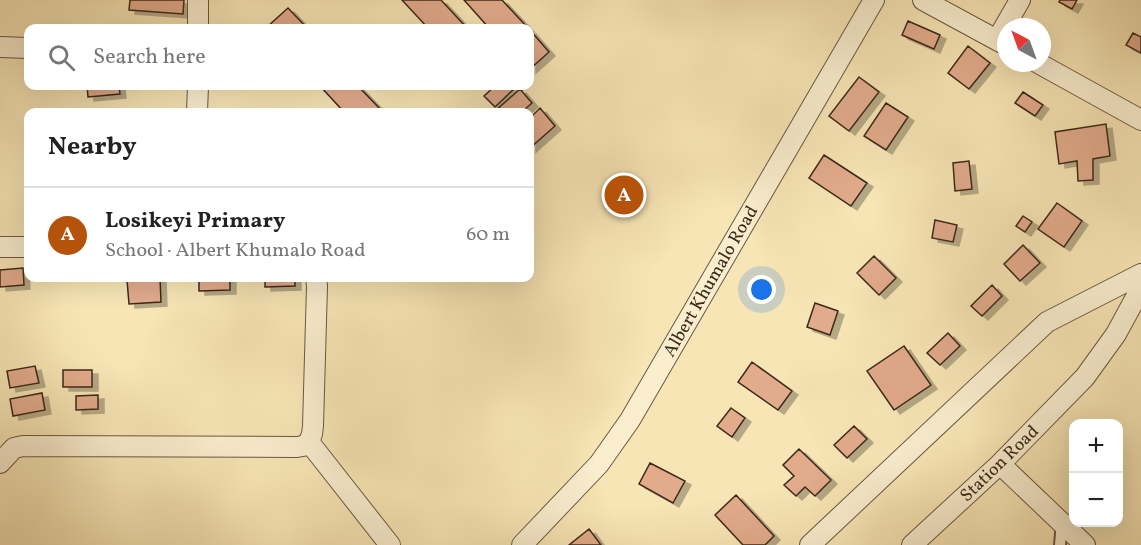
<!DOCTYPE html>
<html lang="en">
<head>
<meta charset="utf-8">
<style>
	:root { --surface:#fff; --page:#f2f2f2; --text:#222; --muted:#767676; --line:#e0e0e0; --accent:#b45309 }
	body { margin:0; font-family:Vollkorn,serif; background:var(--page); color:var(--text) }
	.controls { position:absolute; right:18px; bottom:18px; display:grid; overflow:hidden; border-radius:12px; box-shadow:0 6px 24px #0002 }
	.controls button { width:54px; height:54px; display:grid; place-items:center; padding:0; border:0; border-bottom:2px solid var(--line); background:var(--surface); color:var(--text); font:30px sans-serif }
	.compass { position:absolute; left:997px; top:18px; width:54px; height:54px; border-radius:50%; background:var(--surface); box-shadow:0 6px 24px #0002; rotate:319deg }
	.you { position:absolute; left:762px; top:290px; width:21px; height:21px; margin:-15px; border:4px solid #fff; border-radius:50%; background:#1a73e8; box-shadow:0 0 0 9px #1a73e833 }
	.badge { display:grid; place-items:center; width:39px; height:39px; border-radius:50%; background:var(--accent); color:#fff; font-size:20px; font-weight:700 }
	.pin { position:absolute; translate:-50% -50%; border:3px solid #fff; box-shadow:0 2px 6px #0006 }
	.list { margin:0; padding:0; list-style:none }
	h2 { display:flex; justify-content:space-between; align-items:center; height:78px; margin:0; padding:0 24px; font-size:26px }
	h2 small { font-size:20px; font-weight:400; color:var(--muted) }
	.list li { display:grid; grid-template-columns:39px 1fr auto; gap:18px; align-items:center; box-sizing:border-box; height:96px; padding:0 24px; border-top:2px solid var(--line) }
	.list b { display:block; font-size:22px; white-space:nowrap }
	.list p { margin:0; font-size:20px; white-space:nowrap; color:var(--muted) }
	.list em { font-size:20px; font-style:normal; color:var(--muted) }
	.icon { flex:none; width:33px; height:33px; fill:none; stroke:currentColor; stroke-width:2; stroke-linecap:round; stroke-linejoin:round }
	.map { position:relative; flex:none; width:1141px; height:545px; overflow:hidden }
	.search { position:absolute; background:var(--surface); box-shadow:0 6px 24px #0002; left:24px; top:24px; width:510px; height:66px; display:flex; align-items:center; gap:15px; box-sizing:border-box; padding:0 21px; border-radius:12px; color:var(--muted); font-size:22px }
	.panel { position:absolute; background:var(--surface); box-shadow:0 6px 24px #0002; left:24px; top:108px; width:510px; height:174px; border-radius:12px }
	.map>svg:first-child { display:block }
	.building { fill:#e2ab8c; stroke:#3c2919; stroke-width:1.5; filter:url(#shadow) }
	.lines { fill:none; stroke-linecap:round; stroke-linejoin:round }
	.lane-casing { stroke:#6b5840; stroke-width:14 }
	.street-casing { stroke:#6b5840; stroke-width:22 }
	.lane { stroke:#faeecf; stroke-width:10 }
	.street { stroke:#faeecf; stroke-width:20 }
	.labels { text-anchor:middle; stroke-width:4.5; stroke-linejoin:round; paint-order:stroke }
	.street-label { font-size:18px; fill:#3c2919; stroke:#faeecf }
</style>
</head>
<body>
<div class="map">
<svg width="1141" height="545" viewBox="0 0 1141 545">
	<defs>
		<filter id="shadow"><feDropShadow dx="6" dy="4" stdDeviation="0" flood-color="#0004"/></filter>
	</defs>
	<rect width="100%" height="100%" fill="#f7e5b5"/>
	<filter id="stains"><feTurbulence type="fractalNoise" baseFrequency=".00333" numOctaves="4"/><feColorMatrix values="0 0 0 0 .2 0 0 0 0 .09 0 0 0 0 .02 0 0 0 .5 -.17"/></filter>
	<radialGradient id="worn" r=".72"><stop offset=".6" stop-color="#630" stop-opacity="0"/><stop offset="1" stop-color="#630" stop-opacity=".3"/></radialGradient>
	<path class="building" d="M130,0H184L183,14L129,10Z
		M402,0H441L467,28H428Z
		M464,0H502L528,28H489Z
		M1060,0H1077L1072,9L1059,2Z
		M288,8L307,28H268L267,27Z
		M908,21L940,35L934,49L902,35Z
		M530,30L549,52L530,69Z
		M1133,33L1141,37V53L1126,45Z
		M968,46L990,63L969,89L948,73Z
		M859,77L879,92L849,131L829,116Z
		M87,86H119L120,94L88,97Z
		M320,86H358L383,112H344Z
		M495,86H517L495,107L484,96Z
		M520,89L532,103L522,112H494Z
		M1023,92L1043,105L1035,116L1015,103Z
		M886,103L908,117L886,150L864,136Z
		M540,108L555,126L530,148V118Z
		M1106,124L1110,156L1093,159V180L1078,181L1077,161L1059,164L1055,132Z
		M824,155L867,183L851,206L809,178Z
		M969,161L972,189L955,191L953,163Z
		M1057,203L1082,221L1064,247L1038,229Z
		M1023,216L1032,222L1025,232L1016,226Z
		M935,220L957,225L953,242L932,238Z
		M1023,245L1040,263L1020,281L1004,264Z
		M874,256L896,278L879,295L857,273Z
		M23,268L24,285L0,287V270Z
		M160,278L161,302L129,304L127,280Z
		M199,278H230V290L199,291Z
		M265,278H295V286L265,287Z
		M992,285L1002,296L982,316L971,306Z
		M815,303L838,311L830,335L807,327Z
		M948,333L960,346L940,365L927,353Z
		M904,346L931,385L894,410L867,371Z
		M752,362L792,391L778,410L738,382Z
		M35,366L39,383L10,388L7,371Z
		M63,370H92V387H63Z
		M42,393L45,410L13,416L10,399Z
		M98,395V409L76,410V396Z
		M731,408L745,418L732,437L717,426Z
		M854,426L867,439L847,458L834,445Z
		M799,449L831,480L815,496L805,487L796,496L784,485L794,476L783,465Z
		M650,463L685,481L673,503L639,484Z
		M736,495L774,536L765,545H743L715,515Z
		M589,529L601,545H569Z"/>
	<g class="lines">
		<defs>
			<path id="lane" d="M1060,545L1062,522"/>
			<path id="street" d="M198,0V28
				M923,0L1006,45
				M997,40L1020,0
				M0,47L28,48
				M1038,63L1141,120
				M197,112L198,86
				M0,247H28
				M316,278L317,286L313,426L312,434L309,442L390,545
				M0,463L14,448L23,446L297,447L303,446L309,442
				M1000,464L1085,545
				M522,545L599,464L630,420L874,0
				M810,545L1047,322L1141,274
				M912,545L1000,464L1085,377L1116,334L1141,288"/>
		</defs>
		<use href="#lane" class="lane-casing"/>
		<use href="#street" class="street-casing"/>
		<use href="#lane" class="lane"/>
		<use href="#street" class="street"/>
	</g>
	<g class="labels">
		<g class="street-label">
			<text transform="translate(710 281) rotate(-60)" y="6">Albert Khumalo Road</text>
			<text transform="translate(999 463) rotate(-44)" y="6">Station Road</text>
		</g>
	</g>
	<rect width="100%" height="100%" filter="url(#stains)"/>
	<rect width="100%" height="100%" fill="url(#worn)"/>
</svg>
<div class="controls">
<button>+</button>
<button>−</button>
</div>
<svg class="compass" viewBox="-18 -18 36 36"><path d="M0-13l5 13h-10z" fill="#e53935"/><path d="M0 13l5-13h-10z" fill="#767676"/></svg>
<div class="you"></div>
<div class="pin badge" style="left:624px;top:195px">A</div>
<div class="search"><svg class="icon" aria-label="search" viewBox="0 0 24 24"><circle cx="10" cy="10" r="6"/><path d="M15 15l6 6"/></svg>Search here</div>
<section class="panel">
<h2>Nearby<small></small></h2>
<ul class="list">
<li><span class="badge">A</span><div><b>Losikeyi Primary</b><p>School · Albert Khumalo Road</p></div><em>60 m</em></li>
</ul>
</section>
</div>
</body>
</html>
